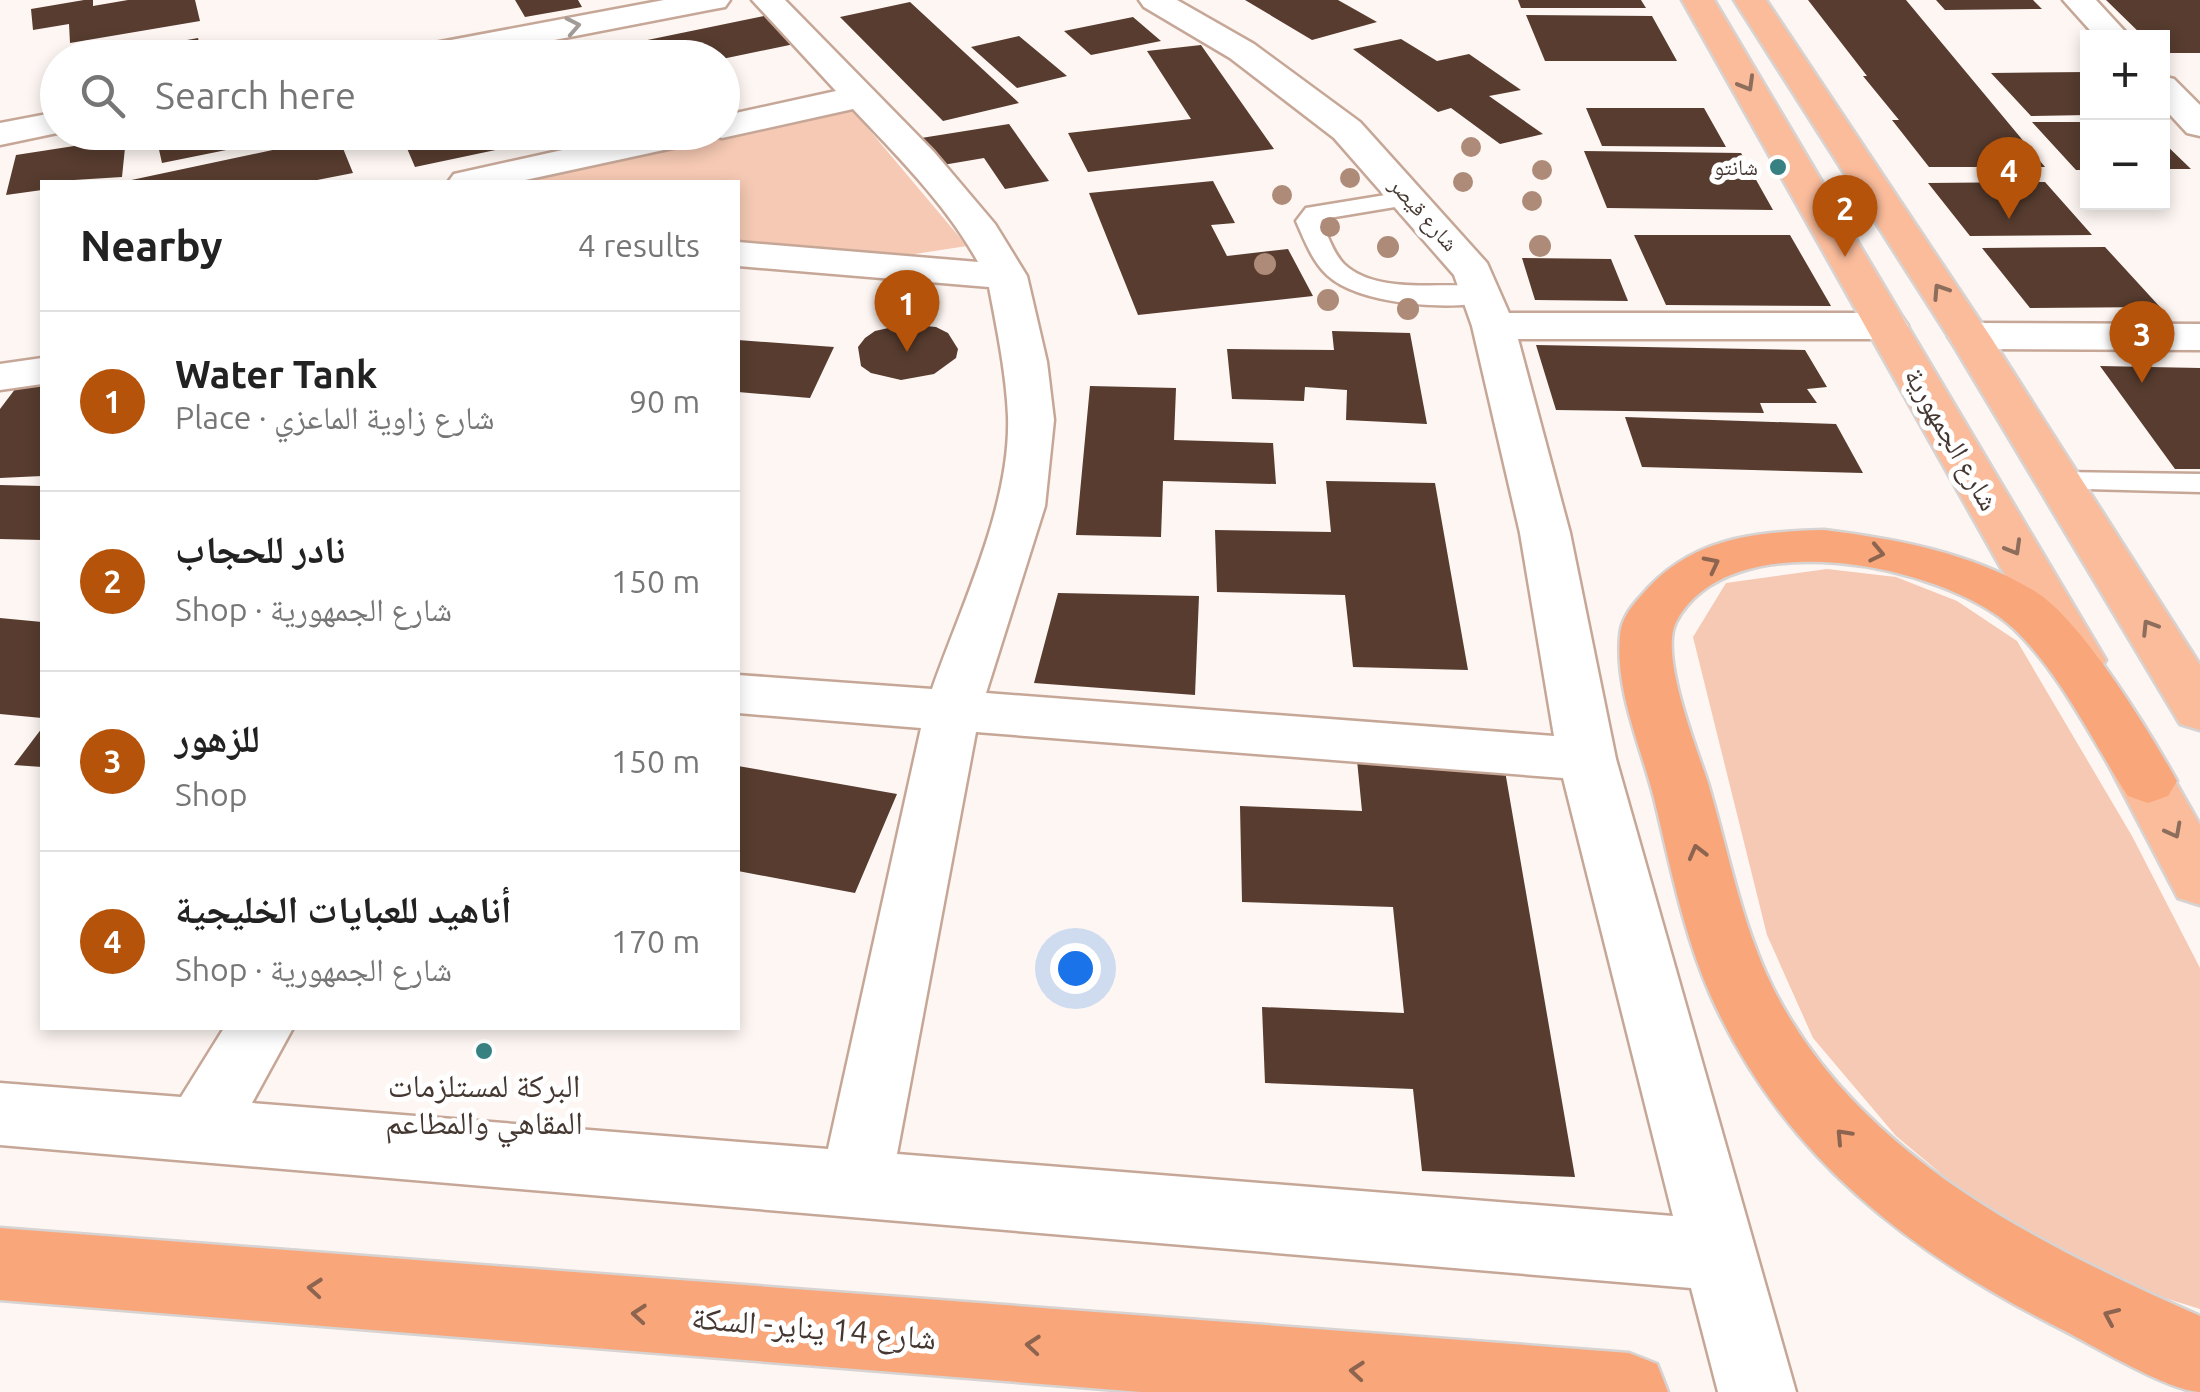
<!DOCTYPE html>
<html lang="en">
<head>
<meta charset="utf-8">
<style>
	:root { --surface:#fff; --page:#f2f2f2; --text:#222; --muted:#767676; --line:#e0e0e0; --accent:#b45309 }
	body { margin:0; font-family:Ubuntu,"Noto Naskh Arabic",sans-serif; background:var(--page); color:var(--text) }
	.controls { position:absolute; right:30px; top:30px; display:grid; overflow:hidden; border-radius:0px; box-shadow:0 5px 15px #0003 }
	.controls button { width:90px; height:90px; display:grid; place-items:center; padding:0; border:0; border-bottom:2px solid var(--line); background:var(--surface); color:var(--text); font:50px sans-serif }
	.you { position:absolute; left:1075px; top:968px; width:35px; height:35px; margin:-25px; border:8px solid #fff; border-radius:50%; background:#1a73e8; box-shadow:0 0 0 15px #1a73e833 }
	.badge { display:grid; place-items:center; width:65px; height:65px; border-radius:50%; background:var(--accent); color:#fff; font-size:32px; font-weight:700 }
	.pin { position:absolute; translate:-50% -82px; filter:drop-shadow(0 2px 5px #0008) }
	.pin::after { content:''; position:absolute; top:52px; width:35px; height:30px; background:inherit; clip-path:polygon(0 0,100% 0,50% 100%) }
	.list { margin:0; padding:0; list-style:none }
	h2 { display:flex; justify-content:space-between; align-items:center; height:130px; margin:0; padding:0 40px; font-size:42px }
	h2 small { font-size:32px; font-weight:400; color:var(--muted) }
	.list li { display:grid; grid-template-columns:65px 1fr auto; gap:30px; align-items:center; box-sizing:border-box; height:180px; padding:0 40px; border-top:2px solid var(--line) }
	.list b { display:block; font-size:38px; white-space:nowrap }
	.list p { margin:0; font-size:32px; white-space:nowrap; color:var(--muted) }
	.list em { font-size:32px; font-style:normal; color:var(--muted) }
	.icon { flex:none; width:55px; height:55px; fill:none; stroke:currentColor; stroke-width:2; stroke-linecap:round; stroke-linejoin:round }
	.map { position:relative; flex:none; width:2200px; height:1392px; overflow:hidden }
	.search { position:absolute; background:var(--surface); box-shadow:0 5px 15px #0003; left:40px; top:40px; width:700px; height:110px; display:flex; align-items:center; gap:25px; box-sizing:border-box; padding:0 35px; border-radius:55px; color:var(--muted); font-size:38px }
	.panel { position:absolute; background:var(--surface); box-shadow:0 5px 15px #0003; left:40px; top:180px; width:700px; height:850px; border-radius:0px }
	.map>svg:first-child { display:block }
	.green { fill:#f5c9b3 }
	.building { fill:#573c2f }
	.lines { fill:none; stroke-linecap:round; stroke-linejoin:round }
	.service-casing { stroke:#c6a797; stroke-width:5 }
	.minor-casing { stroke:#c6a797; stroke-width:5 }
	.primary-casing { stroke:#d6d3d2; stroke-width:5 }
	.trunk-casing { stroke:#d6d3d2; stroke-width:5 }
	.service { fill:#fff; fill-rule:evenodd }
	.minor { fill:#fff; fill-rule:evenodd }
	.primary { fill:#fabc9b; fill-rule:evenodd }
	.trunk { fill:#f8a67a; fill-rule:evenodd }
	.tree { fill:#ad8b78 }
	.oneway { stroke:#a29c98 }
	.oneway2 { stroke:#8d6d5c }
	.oneway3 { stroke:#8d644f }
	.poi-dot { fill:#388183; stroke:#fff; stroke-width:4 }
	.labels { text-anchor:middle; stroke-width:10; stroke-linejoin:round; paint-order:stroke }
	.far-poi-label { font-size:22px; fill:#453832; stroke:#fff; text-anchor:end }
	.far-street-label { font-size:22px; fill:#453832; stroke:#fff }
	.street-label { font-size:28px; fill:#453832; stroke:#fff }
	.near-poi-label { font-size:32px; fill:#453832; stroke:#fff }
	.near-street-label { font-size:32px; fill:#453832; stroke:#fff }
</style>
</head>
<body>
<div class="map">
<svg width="2200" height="1392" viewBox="0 0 2200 1392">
	<rect width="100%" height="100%" fill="#fdf6f2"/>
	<path class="green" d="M850,107L967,246L908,255L738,240V182H506Z
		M1827,569L1896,577L1957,601L2017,641L2132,836L2200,968V1309L2107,1280L1975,1202L1896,1136L1813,1038L1767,935L1693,637L1726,583Z"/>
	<path class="building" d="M84,0H93V6L128,0H195L200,21L70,43L69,24L33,30L31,9Z
		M515,0H578L582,7L525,17Z
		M1245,0H1338L1377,22L1312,40Z
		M1518,0H1641L1646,8H1521Z
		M1808,0H1906L2045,167H1929L1892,120H1899L1863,76H1867Z
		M1936,0H2033L2042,9L1945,10Z
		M2106,0H2200V53H2162V38H2145Z
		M910,2L1019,103L943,121L840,17Z
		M778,13L804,42L722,59L560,58Z
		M1526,15L1652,16L1677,61H1545Z
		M1133,17L1161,41L1091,55L1064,31Z
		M1019,36L1067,76L1017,88L971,47Z
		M198,38L203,58H99V56Z
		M1401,39L1437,61L1469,54L1521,90L1489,96L1543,134L1500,144L1451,108L1438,112L1353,49Z
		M1201,45L1274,149L1088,172L1068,133L1191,119L1147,51Z
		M2088,72V115L2031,116L1991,73Z
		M1586,108H1704L1726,147L1602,146Z
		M2032,122H2088V170H2076Z
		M1009,124L1049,181L1005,189L984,158L931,167L915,139Z
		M155,132H305V134L162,163Z
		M400,132H497L505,148L415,167Z
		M338,136L353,173L307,182H122Z
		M126,138L122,177L42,182V190L6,195L16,155Z
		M2162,141L2191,169H2162Z
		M1584,151L1741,153L1773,210L1607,208Z
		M1213,181L1235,223L1211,225L1227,256L1288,249L1313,296L1138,315L1089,193Z
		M2045,182L2092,235L1970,236L1928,183Z
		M1634,235H1790L1831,306L1666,305Z
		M2105,247L2160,307L2030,308L1982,248Z
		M1522,258L1611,259L1628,301L1535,300Z
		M906,324L936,327L948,333L958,349L956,358L934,374L901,380L871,373L861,366L858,347L865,338L875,331Z
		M1332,331L1410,333L1427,424L1346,420L1347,390L1305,387L1304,401L1232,399L1227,349L1334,350Z
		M738,340L834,347L810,398L738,392Z
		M1536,345L1805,350L1827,387L1807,389L1817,403H1760L1764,413L1556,410Z
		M2100,366L2200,368V469H2175Z
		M22,380L32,385H42V476L0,478V409Z
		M1090,386L1176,388L1174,440L1273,443L1276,484L1163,481L1161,537L1076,535Z
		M1625,417L1836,424L1863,473L1642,467Z
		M1326,481L1435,483L1468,670L1353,667L1345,595L1217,592L1215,530L1331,532Z
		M0,485L42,486V540L0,539Z
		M1058,593L1199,596L1195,695L1034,683Z
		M0,618L42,622V718L0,714Z
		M42,728V767L14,765Z
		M1357,760L1504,765L1575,1177L1422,1171L1413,1089L1265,1083L1262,1007L1404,1013L1393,907L1242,902L1240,806L1362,811Z
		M738,766L897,794L855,893L738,871Z"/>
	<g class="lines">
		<defs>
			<path id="service" d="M1410,191L1419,193L1422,198L1419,203L1323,219L1321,222C1328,235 1333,253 1344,264C1385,303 1477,272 1496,295L1492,301C1451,311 1359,305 1327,275C1312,261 1304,239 1296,221L1306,208Z
				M2059,472L2200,474V492L2048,488L2044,481L2048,474Z"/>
			<path id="minor" d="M664,0H730L725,7L714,9L462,58H392L396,51L408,48Z
				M752,0H785L934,152L995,224L1027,276L1047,362L1054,420L1045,506L986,693L1554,736L1520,533L1472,326L1454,275L1334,138L1230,58L1144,7L1139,0H1177L1254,44L1360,122L1487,263L1509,313H1887L1902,317L1908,326L1902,335L1887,339H1518L1570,533L1616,759L1796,1392H1718L1691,1288L0,1145V1083L181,1097L224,1028H293L252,1103L828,1149L921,728L738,713V675L932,689C961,606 1011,505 1008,416C1006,372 997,330 989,287L738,266V242L978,262C946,204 897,156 853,109L722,138L712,135L696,143L516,182H448L454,174L644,132H722V116L836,91ZM976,732L1563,778L1673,1216L897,1154Z
				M2063,0H2096L2131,38H2097Z
				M2162,76L2174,79L2200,105V136L2187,133L2162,106Z
				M58,112V132H62L0,145V123Z
				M1969,323L2200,324V350L1969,349L1954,345L1948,336L1954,327Z
				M42,358V384L0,390V364Z"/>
			<path id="primary" d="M1682,0H1714L2106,660L2098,673L2079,679L2060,673Z
				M1734,0H1766L1990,336L2200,665V730L2180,724L1948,336Z
				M2121,715L2141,721L2200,825V905L2178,898L2093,735L2101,721Z"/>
			<path id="trunk" d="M1824,530C1896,539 1973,553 2036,592C2082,621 2149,731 2177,781L2168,796L2148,803L2128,796C2092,741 2061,673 2013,628C1944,564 1729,521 1676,622C1659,655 1697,749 1708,783C1728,850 1741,923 1772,986C1856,1155 2035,1243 2200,1316V1392C2169,1391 2094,1346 2063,1330C1908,1252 1782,1156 1710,994C1683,932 1670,864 1654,798C1641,747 1615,690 1620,636C1621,620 1630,608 1640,597C1689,538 1752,532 1824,530Z
				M0,1228L1629,1353L1657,1364L1668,1392H1141L0,1300Z"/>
		</defs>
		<use href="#service" class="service-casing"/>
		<use href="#minor" class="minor-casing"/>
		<use href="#primary" class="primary-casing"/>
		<use href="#trunk" class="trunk-casing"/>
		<use href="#service" class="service"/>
		<use href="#minor" class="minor"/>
		<use href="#primary" class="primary"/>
		<use href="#trunk" class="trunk"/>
	</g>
	<g class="tree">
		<circle cx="1471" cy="147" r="10"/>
		<circle cx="1542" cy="170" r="10"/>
		<circle cx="1350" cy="178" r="10"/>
		<circle cx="1463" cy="182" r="10"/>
		<circle cx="1282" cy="195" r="10"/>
		<circle cx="1532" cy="201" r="10"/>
		<circle cx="1330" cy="227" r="10"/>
		<circle cx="1540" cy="246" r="11"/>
		<circle cx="1388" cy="247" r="11"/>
		<circle cx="1265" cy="264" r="11"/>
		<circle cx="1328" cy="300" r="11"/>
		<circle cx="1408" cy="309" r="11"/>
	</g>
	<defs><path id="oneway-chevron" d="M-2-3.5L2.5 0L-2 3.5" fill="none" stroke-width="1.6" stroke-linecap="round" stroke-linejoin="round" transform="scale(2.5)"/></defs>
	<use class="oneway" href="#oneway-chevron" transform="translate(573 26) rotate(-11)"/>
	<g class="oneway2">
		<use href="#oneway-chevron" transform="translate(1747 84) rotate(60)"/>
		<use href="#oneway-chevron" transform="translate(1940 291) rotate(-123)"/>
		<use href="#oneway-chevron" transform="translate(2014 548) rotate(60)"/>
		<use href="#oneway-chevron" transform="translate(2149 627) rotate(-122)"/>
		<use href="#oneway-chevron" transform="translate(2174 831) rotate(62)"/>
	</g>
	<g class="oneway3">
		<use href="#oneway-chevron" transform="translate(1877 553) rotate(12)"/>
		<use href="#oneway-chevron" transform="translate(1712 564) rotate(-27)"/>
		<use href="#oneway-chevron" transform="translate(1697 852) rotate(-105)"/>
		<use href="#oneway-chevron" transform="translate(1843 1136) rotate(-133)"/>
		<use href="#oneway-chevron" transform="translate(315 1288) rotate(-175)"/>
		<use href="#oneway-chevron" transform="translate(639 1314) rotate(-175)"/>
		<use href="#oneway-chevron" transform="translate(2111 1316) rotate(-156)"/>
		<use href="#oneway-chevron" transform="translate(1033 1345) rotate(-175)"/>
		<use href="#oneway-chevron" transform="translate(1357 1371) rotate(-175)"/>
	</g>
	<g class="poi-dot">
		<circle cx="1778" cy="167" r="10"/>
		<circle cx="484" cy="1051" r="10"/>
	</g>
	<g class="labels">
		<g class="far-poi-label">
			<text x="1758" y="175">شانتو</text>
		</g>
		<g class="far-street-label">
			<text transform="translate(1424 214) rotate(48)" y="8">شارع قيصر</text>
		</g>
		<g class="street-label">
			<text transform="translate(1952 439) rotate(60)" y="10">شارع الجمهورية</text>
		</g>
		<g class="near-poi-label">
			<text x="484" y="1097">البركة لمستلزمات<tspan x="484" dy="37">المقاهي والمطاعم</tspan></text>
		</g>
		<g class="near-street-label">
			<text transform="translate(814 1328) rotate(5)" y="11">شارع 14 يناير- السكة</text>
		</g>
	</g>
</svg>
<div class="controls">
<button>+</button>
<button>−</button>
</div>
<div class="you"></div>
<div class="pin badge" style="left:907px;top:352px">1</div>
<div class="pin badge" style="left:1845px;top:257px">2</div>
<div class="pin badge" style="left:2142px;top:383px">3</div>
<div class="pin badge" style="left:2009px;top:219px">4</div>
<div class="search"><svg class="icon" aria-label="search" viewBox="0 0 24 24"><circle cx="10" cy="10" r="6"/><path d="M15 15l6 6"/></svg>Search here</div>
<section class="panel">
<h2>Nearby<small>4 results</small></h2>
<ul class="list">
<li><span class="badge">1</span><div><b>Water Tank</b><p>Place · شارع زاوية الماعزي</p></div><em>90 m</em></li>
<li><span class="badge">2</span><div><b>نادر للحجاب</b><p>Shop · شارع الجمهورية</p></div><em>150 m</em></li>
<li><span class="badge">3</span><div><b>للزهور</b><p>Shop</p></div><em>150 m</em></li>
<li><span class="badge">4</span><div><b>أناهيد للعبايات الخليجية</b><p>Shop · شارع الجمهورية</p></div><em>170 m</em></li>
</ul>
</section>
</div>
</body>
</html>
